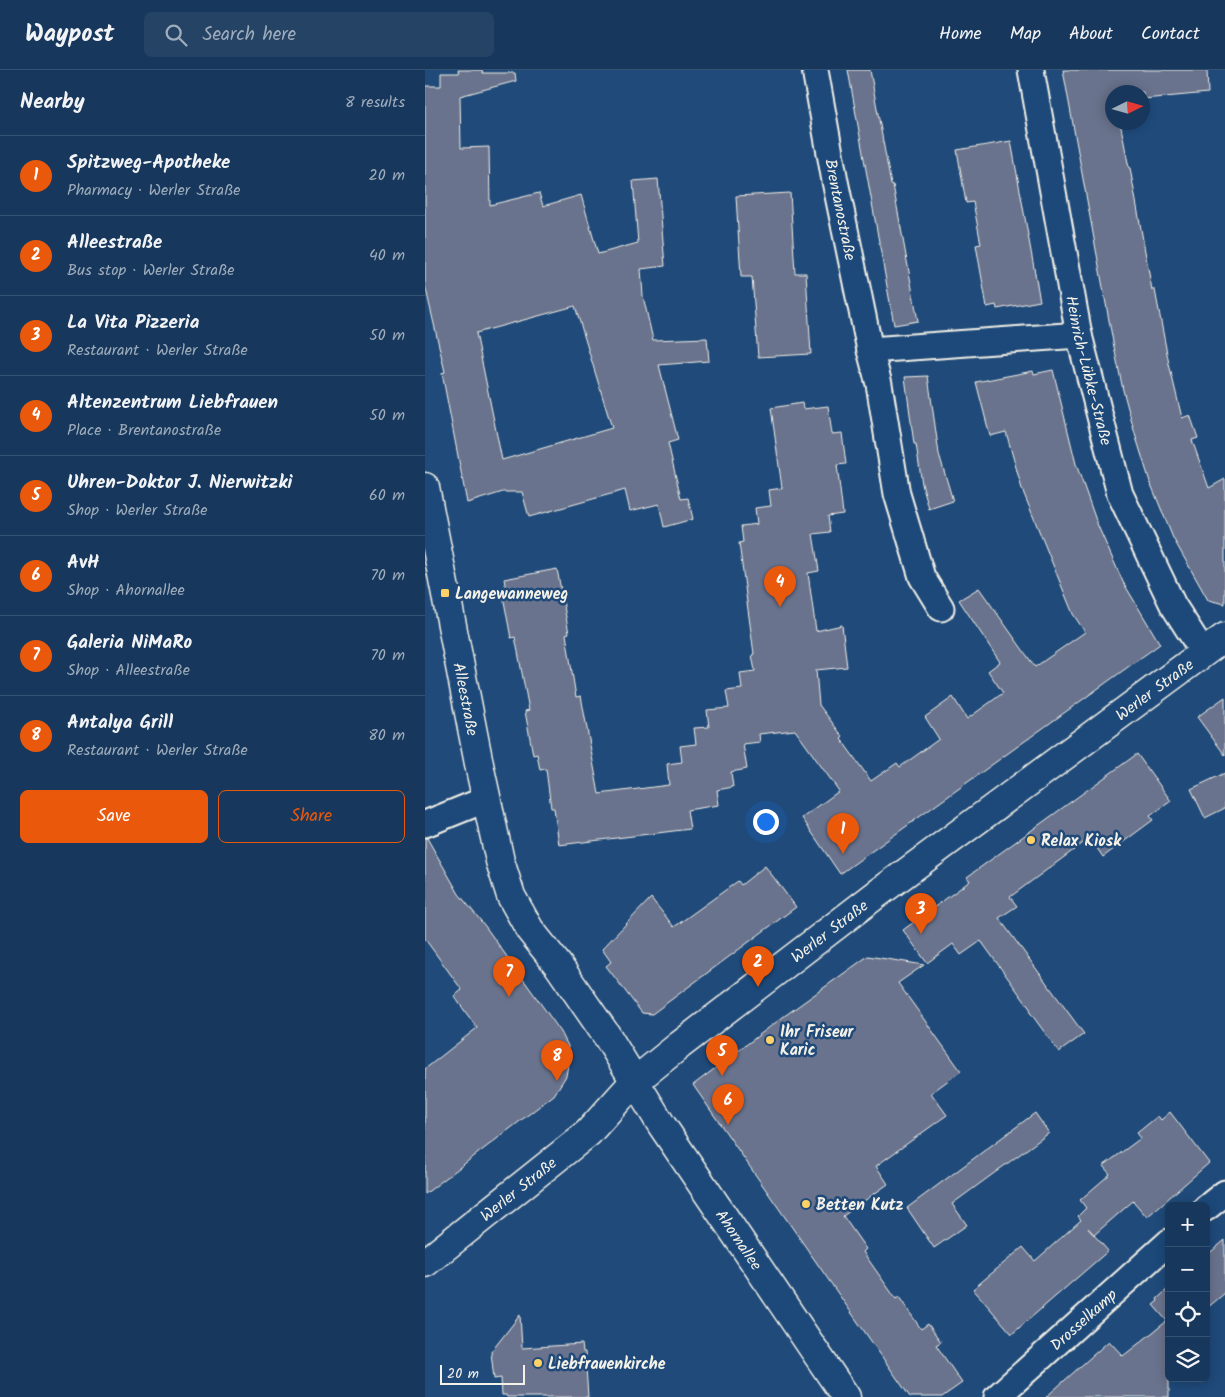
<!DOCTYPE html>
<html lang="en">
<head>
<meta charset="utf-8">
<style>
	:root { --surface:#17385c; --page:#244365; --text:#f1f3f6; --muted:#9eacbb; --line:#365272; --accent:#ea580c }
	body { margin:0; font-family:Kalam,sans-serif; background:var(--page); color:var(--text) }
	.controls { position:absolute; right:15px; bottom:15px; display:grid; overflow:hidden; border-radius:8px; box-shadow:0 2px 12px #0003 }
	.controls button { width:45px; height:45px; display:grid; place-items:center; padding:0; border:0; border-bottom:1px solid var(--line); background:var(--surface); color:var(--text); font:25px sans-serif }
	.compass { position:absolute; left:680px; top:15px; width:45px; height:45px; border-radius:50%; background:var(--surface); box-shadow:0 2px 12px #0003; rotate:85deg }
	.scale { position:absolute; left:15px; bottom:12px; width:85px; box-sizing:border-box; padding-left:5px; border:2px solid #f4f1e8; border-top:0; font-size:14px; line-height:18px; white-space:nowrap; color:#f4f1e8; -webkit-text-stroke:4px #1f4a7a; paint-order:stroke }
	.you { position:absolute; left:340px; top:751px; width:18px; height:18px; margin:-12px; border:4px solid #fff; border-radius:50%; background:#1a73e8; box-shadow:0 0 0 8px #1a73e833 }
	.badge { display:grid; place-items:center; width:32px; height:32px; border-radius:50%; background:var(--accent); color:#fff; font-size:16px; font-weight:700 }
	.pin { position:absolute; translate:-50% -41px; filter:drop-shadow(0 1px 2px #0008) }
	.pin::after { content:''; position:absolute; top:26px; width:18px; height:15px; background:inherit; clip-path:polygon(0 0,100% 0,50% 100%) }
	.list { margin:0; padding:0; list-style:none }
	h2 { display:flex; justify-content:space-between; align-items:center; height:65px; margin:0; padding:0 20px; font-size:21px }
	h2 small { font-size:16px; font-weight:400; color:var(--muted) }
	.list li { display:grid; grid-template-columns:32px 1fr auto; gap:15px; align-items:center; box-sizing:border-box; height:80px; padding:0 20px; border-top:1px solid var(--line) }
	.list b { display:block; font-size:19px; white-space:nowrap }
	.list p { margin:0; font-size:16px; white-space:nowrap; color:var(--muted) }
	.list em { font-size:16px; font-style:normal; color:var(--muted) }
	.actions { display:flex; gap:10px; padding:15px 20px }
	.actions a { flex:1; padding:11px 0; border:1px solid var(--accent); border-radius:8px; text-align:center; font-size:18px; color:var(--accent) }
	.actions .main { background:var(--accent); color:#fff }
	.icon { flex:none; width:28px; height:28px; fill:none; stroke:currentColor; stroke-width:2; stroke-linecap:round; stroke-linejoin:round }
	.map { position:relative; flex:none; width:800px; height:1327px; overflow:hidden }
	header { display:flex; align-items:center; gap:30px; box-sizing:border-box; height:70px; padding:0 25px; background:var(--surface); border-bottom:1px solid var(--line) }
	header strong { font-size:24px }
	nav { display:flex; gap:28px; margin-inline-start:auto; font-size:18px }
	.search { width:350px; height:45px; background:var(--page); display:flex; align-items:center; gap:12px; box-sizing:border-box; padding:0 18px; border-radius:8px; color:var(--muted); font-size:19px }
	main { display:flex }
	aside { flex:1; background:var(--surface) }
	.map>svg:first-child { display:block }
	.building { fill:#6b738d; stroke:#f4f1e8; fill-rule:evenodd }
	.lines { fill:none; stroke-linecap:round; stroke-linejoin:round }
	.street-casing { stroke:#f4f1e8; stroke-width:29 }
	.secondary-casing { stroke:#f4f1e8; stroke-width:31 }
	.street { stroke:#1f4a7a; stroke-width:25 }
	.secondary { stroke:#1f4a7a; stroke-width:28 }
	.poi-dot { fill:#ffd166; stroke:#1f4a7a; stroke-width:2 }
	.labels { text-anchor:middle; stroke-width:5; stroke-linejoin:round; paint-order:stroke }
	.street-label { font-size:16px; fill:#f4f1e8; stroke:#1f4a7a }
	.poi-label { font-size:16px; font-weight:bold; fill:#f4f1e8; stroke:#1f4a7a; text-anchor:start }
</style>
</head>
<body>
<header>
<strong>Waypost</strong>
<div class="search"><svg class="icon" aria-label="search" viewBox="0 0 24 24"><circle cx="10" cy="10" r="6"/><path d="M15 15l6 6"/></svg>Search here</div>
<nav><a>Home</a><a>Map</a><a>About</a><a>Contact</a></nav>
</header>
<main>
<aside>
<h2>Nearby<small>8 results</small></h2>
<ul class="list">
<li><span class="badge">1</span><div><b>Spitzweg-Apotheke</b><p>Pharmacy · Werler Straße</p></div><em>20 m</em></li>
<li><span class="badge">2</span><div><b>Alleestraße</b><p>Bus stop · Werler Straße</p></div><em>40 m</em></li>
<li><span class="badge">3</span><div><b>La Vita Pizzeria</b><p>Restaurant · Werler Straße</p></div><em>50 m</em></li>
<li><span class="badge">4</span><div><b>Altenzentrum Liebfrauen</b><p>Place · Brentanostraße</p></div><em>50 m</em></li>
<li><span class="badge">5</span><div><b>Uhren-Doktor J. Nierwitzki</b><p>Shop · Werler Straße</p></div><em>60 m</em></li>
<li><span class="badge">6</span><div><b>AvH</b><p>Shop · Ahornallee</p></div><em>70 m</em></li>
<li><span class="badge">7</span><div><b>Galeria NiMaRo</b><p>Shop · Alleestraße</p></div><em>70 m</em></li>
<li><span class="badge">8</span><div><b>Antalya Grill</b><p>Restaurant · Werler Straße</p></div><em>80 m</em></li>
</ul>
<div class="actions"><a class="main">Save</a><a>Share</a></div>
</aside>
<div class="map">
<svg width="800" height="1327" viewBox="0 0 800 1327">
	<rect width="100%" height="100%" fill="#1f4a7a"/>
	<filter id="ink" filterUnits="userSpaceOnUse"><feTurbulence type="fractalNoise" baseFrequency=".02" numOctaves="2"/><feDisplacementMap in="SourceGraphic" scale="10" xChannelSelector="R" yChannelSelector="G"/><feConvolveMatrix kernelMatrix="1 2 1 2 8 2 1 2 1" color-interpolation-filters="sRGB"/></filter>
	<g filter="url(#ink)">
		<path class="building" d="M33,0H57L58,3H90L91,11L35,26L36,78L64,77L65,135L114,123L118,136L156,125L173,184L213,173L208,111L233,109L240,196L216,199L218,226L228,270L282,268L284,291L234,295L253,370L243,373L256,429L263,428L268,449L239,457L234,434L205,441L200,420L104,447L97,422H78L42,433L17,303L20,302L0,215V16H16V3H34ZM150,236L187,358L77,390L51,263Z
			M423,0H445L466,115H468L493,251L469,255Z
			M638,0H782L783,23L718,29V22H688V52H695L704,98H705L727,220H730L744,294L757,348L765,345L773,368L767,370L784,418L800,409V534L783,530L748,468L725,412L710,364L698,320L688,272Z
			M586,71L615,231L572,239L571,235L562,237L551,175L556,174L548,132L541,133L532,80Z
			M365,123L370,203H381L386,284L333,287L327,207H316L311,126Z
			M628,300L651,394L673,456L698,512L735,574L415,804L377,748L414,721L370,660L334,664L335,672L318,674L322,699L306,702L308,717L292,720L294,735L262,740L265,759L134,775L129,738H126L121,699L115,700L112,684L108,685L100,641L104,640L93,582L90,567L86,568L78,526L82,525L79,509L132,499L144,563L141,564L151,627L156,626L174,724L244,715L242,694L257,692L255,676L271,674L269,658L284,657L282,640L304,638L301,621L317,619L315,603L330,601L327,585L329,584L314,473L318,472L316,456L332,454L330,438L346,436L344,420L357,418L346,338L377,333L378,339L403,336L407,364L417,363L421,394L412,395L418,444L403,446L405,462L388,464L394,501L383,503L391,561L417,555L422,597L391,600L394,635L418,667L416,669L446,711L472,693L475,697L514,669L500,647L528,627L542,649L578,623L563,601L575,592L534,530L554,518L610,597L660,562L648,544L597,419L581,362L565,366L551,312L608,301L609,304Z
			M503,306L514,384L528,431L504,439L497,414L491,374H489L480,307Z
			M800,627V685L772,647Z
			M712,684L746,731L725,746L728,750L678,787L665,768L585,827L592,836L574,848L659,964L634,982L604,941L606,940L556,871L536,885L528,874L502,893L478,860L545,811L542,807Z
			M800,703V738L780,748L766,719Z
			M0,768H2L34,824L60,856L136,962L143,976L144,989L141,1006L129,1025L0,1124V999L52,958L29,926L37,920L0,869Z
			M340,796L371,837L227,944L217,943L181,896L186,892L177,879L226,828L249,857L313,811L316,815Z
			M443,886L499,895L473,913L536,1001L506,1023L522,1045L451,1096L463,1114L418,1146L441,1179L438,1182L471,1229L474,1227L496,1259L503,1254L516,1272L511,1275L537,1313L517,1327H485L268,1015L358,947Z
			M745,1042L784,1093L722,1147L708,1131L669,1165L663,1158L683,1181L587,1264L548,1219L598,1177L610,1191L656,1150L653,1146L661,1138L655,1130L685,1104L678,1096L716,1068L712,1063L733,1046L736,1050Z
			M610,1043L624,1063L527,1134L542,1155L509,1178L482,1138Z
			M800,1170V1223L781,1239V1186Z
			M744,1218V1327H621L684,1271L698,1286L742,1251L728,1235L733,1231L732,1229Z
			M95,1245L97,1278L157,1274L158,1282H160L163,1327H82L81,1325H77L76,1308L69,1309L66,1282Z"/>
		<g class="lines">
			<defs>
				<g id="street">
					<path id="s1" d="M390,0L410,111L445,280L454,314L472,424L497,507L516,538"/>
					<path id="s2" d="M606,0L654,265L695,424L748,535L778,582"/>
					<path d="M445,280L654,265"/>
					<path d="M0,754L62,729"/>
					<path d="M781,1138L800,1123"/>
					<path id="s3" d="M572,1327L744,1172"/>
				</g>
				<g id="secondary">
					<path id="s4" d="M0,417L55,699L75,791L86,826L105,860L133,895L182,966L236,1054L421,1327"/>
					<path id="s5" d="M0,1193L163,1063L209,1012L255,975L452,824L800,567"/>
				</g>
			</defs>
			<use href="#street" class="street-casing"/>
			<use href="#secondary" class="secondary-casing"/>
			<use href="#street" class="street"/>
			<use href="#secondary" class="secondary"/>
		</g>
	</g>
	<g class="poi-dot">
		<rect x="15" y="518" width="10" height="10" rx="2.5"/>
		<circle cx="606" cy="770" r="5"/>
		<circle cx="345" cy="970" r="5"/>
		<circle cx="381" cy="1134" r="5"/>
		<circle cx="113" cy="1293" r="5"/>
	</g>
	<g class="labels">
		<g class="street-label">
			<text dy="6" stroke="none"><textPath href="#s1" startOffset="142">Brentanostraße</textPath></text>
			<text dy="6" stroke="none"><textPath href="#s2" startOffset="306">Heinrich-Lübke-Straße</textPath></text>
			<text dy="6" stroke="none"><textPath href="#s5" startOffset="929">Werler Straße</textPath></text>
			<text dy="6" stroke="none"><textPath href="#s4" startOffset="216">Alleestraße</textPath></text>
			<text dy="6" stroke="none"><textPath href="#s5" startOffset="524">Werler Straße</textPath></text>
			<text dy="6" stroke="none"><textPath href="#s5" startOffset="119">Werler Straße</textPath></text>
			<text dy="6" stroke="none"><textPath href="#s4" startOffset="831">Ahornallee</textPath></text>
			<text dy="6" stroke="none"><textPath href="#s3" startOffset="116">Drosselkamp</textPath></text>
		</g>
		<g class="poi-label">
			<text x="30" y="529">Langewanneweg</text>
			<text x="616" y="776">Relax Kiosk</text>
			<text x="355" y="967">Ihr Friseur<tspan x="355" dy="18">Karic</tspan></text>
			<text x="391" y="1140">Betten Kutz</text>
			<text x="123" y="1299">Liebfrauenkirche</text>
		</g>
	</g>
</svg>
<div class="controls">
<button>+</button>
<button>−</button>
<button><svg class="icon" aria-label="locate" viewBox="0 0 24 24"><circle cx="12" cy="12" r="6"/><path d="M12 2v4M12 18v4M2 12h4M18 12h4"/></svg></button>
<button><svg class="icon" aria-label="layers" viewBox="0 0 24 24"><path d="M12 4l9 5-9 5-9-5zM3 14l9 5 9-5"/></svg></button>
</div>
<svg class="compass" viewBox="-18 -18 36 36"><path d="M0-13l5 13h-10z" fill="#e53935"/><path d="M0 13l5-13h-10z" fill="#9eacbb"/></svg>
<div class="scale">20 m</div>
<div class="you"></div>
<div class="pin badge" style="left:418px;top:784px">1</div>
<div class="pin badge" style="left:333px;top:917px">2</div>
<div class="pin badge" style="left:496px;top:864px">3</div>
<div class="pin badge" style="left:355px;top:537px">4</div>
<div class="pin badge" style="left:297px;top:1006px">5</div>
<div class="pin badge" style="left:303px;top:1055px">6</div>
<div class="pin badge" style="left:84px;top:927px">7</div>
<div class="pin badge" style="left:132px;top:1011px">8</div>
</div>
</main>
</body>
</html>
